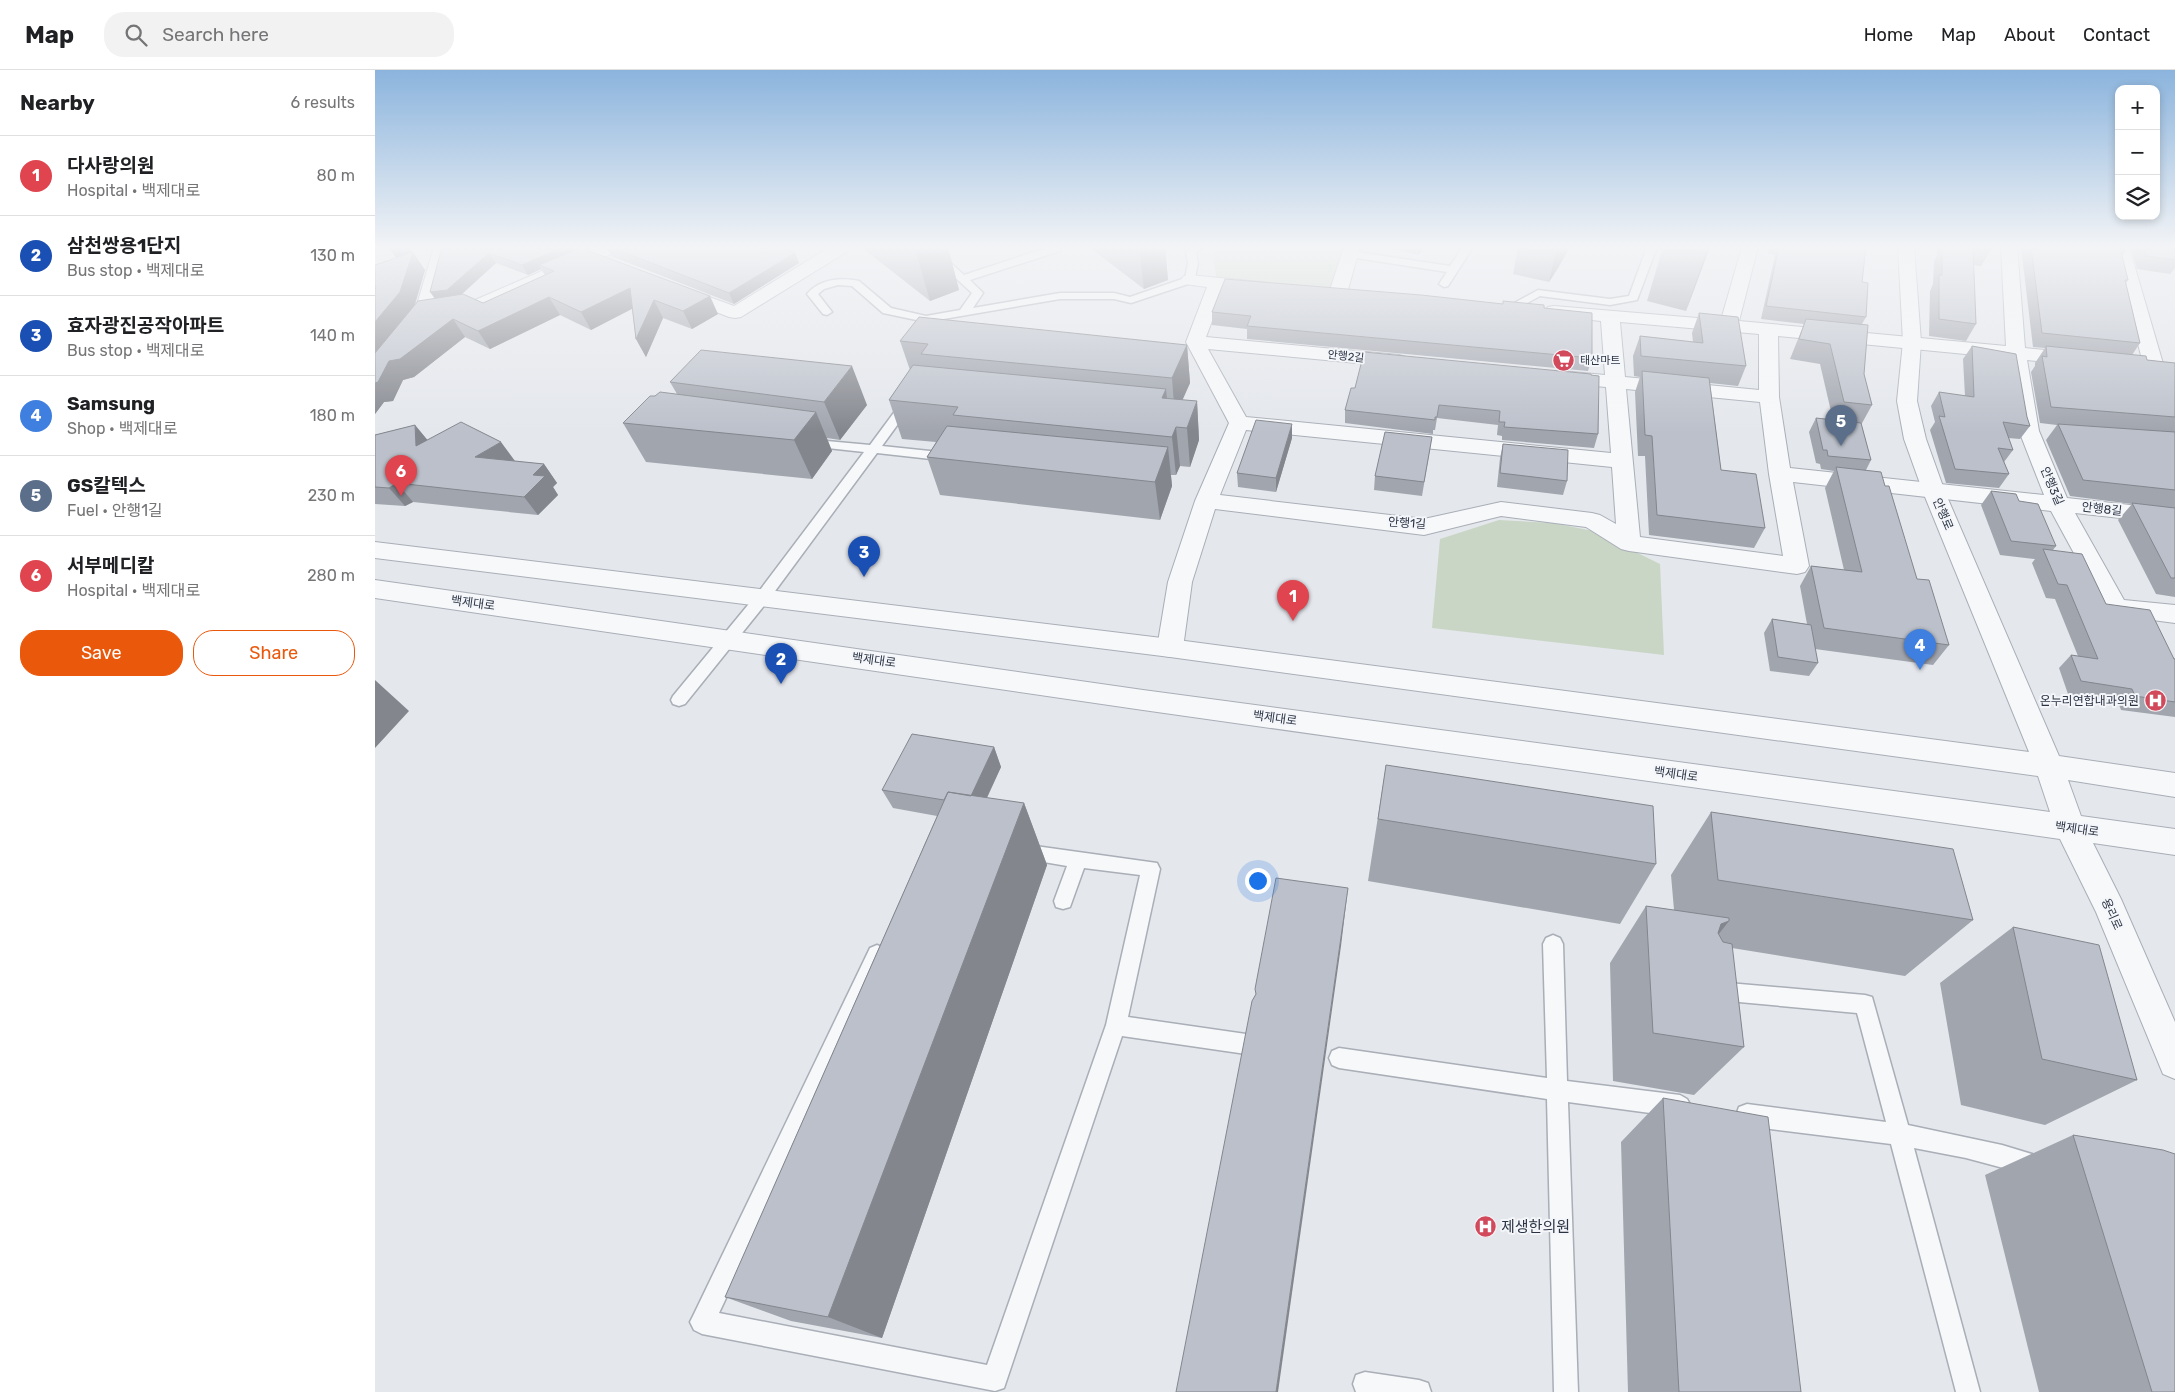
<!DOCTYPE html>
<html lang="en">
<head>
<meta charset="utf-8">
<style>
	:root { --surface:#fff; --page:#f2f2f2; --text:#202124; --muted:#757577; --line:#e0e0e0; --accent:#ea580c }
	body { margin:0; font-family:Rubik,"Noto Sans KR",sans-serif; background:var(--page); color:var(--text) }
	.controls { position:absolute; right:15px; top:15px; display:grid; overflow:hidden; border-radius:10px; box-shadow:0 2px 8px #0003 }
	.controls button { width:45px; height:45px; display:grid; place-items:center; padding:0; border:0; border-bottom:1px solid var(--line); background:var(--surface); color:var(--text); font:25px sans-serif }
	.you { position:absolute; left:882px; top:810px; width:18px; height:18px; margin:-12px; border:4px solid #fff; border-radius:50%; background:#1a73e8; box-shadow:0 0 0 8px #1a73e833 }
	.badge { display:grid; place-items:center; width:32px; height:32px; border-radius:50%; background:var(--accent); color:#fff; font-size:16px; font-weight:700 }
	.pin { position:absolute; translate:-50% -41px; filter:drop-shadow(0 1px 2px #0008) }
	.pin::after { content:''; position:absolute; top:26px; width:18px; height:15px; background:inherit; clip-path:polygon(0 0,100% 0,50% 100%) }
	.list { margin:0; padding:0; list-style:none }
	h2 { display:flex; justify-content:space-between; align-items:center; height:65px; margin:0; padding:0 20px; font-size:21px }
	h2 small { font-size:16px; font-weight:400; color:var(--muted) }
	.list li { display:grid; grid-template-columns:32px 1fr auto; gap:15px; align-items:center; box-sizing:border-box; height:80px; padding:0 20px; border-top:1px solid var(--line) }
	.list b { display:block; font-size:19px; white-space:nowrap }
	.list p { margin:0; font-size:16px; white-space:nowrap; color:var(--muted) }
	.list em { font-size:16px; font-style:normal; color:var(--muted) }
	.actions { display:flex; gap:10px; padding:15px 20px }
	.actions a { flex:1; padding:11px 0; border:1px solid var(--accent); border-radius:20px; text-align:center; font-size:18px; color:var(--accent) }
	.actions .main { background:var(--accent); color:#fff }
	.icon { flex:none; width:28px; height:28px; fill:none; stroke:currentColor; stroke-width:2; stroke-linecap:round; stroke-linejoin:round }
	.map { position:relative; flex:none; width:1800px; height:1322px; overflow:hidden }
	header { display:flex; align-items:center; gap:30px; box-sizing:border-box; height:70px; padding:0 25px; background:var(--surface); border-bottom:1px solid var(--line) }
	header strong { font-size:24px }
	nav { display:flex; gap:28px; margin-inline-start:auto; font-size:18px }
	.search { width:350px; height:45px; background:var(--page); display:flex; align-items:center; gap:12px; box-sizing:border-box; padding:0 18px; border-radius:20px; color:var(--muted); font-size:19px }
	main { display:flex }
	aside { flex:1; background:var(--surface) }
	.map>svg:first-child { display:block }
	.green { fill:#c9d6c5 }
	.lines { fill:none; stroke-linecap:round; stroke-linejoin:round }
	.service-casing { stroke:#a9aeb7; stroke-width:3 }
	.minor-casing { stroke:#a9aeb7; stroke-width:2 }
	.tertiary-casing { stroke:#a9aeb7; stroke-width:2 }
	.service { fill:#f7f8fa; fill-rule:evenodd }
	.minor { fill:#f7f8fa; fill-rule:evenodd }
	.tertiary { fill:#f7f8fa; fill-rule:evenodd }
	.wall { fill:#a1a5ae; fill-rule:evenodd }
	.shaded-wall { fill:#83868d }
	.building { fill:#bbc0ca; stroke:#83868d }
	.labels { text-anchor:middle; stroke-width:4; stroke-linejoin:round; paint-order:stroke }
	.far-street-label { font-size:11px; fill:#2b3445; stroke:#f4f6f9 }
	.far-poi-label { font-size:11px; fill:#2b3445; stroke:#f4f6f9; text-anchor:start }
	.street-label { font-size:12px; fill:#2b3445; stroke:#f4f6f9 }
	.poi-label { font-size:12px; fill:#2b3445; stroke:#f4f6f9; text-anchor:end }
	.near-poi-label { font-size:15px; fill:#2b3445; stroke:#f4f6f9; text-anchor:start }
</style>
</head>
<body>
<header>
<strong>Map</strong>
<div class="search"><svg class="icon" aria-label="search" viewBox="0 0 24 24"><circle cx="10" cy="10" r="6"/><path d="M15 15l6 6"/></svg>Search here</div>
<nav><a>Home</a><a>Map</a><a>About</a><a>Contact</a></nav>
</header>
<main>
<aside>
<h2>Nearby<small>6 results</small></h2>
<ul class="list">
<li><span class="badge" style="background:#e0444e">1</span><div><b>다사랑의원</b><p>Hospital · 백제대로</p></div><em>80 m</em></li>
<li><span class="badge" style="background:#1a4fb4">2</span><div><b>삼천쌍용1단지</b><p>Bus stop · 백제대로</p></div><em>130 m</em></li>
<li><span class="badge" style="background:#1a4fb4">3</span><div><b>효자광진공작아파트</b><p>Bus stop · 백제대로</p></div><em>140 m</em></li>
<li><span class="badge" style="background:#3f7fe0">4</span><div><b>Samsung</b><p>Shop · 백제대로</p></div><em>180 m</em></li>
<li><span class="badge" style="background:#5c6f8a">5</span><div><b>GS칼텍스</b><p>Fuel · 안행1길</p></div><em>230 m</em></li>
<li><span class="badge" style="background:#e0444e">6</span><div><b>서부메디칼</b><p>Hospital · 백제대로</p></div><em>280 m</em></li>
</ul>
<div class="actions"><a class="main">Save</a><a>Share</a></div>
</aside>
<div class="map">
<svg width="1800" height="1322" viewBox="0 0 1800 1322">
	<rect width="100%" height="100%" fill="#e4e7ec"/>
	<path class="green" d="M846,177H977L963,223L842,213L838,185Z
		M1124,450L1178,453L1218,461L1285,494L1289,585L1057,558L1065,469Z"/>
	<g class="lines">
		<defs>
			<path id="service" d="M547,177H558L589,205L674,177H685L686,179L685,181L595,210L608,223L598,238L685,223H739L755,227L810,208L813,193L811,182L816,177H827L821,183L823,193L819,212L756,233L739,229H685L551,252L508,243L477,216L463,215L449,219L443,224L457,242L452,245L448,244L432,224C444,209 466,207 484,211L516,238L551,246L585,240L597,223Z
				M1088,177H1098L1073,216L1069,217L1064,214L1072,202L975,187L970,184L975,181L1075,196Z
				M1272,177H1282L1262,230L1235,235L1165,226L1141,239H1133L1132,237L1163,220L1235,229L1254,226Z
				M533,328L539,332L507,376L574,383L580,387L578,390L574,391L502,383L392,532L310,634L304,636L298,634L296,630L298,626L382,524L489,382L434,376L428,372L430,369L495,375L529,329Z
				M646,774L782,793L785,799L753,947L871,964L878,967L881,974L878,981L871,984L747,966L629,1318L620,1321L327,1264L319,1260L315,1252L319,1244L495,878L502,875L509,878L512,884L344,1243L612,1295L731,955L765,805L709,798L695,837L688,839L681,837L679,831L692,796L640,787L637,782L640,777Z
				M1178,865L1185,868L1188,874L1192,1011L1305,1025L1312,1029L1316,1036L1312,1043L1305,1047L1193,1032L1203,1322H1179L1172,1029L964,998L957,995L954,988L957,981L964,978L1172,1008L1168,874L1171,868Z
				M1342,912L1490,925L1497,927L1533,1055L1627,1075L1670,1088L1673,1096L1670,1104L1662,1107L1591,1088L1539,1078L1605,1322H1581L1516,1074L1372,1056L1364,1053L1361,1045L1364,1037L1372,1034L1511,1052L1482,943L1342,930L1335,928L1332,921L1335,914Z
				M990,1302L1044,1310L1053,1313L1056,1322H981L978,1314L981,1305Z"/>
			<path id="minor" d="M59,177H75L58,242L7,307L0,309V290L40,241Z
				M222,177H245L243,181L110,239L71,244L65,243L62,239L65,235L100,230Z
				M455,177H475L473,181L366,247L360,248L354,247L298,225L295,221L298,217L304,216L359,236Z
				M969,177H985L972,223L969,227L963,228L957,227L954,223Z
				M1367,177H1383L1364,251L1631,276L1626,177H1642L1650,278L1701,283L1708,285L1711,289L1708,293L1701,295L1652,290L1664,361L1692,428L1800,440V454L1700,443L1749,530L1800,535V553L1732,544L1676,441L1418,412L1434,496L1430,502L1422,504L1254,481L1246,479L1211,457L1126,446L1049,465L840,439L817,512L808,578L804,585L795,587L786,585L782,578L793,512L820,431L854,353L811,272L832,217L809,214L806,210L809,206L815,205L885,212L891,213L894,217L891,221L885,222L849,219L831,267L1024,285L1031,287L1034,291L1031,295L1024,297L833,279L871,347L1236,383L1231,317L1186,313L1179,311L1176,307L1179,303L1186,301L1230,305L1226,251L1179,246L1173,245L1170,241L1173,237L1179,236L1346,250ZM1245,252L1384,264V320L1250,307ZM1403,266L1632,288L1644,361L1669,425L1415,398L1404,327ZM1251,319L1385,332L1394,404L1408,486L1265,467ZM871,360L1237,397L1241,454L1225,445L1217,443L1126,432L1049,449L845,425Z
				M1738,177H1754L1789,297L1786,301L1779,303L1772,301L1769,297Z"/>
			<path id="tertiary" d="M1523,177H1539L1546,272L1542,331L1551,369L1570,422L1684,686L1800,703V727L1693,710L1706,746L1800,759V785L1718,773L1746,829L1800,952V1009L1788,1004L1721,842L1685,769L768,640L0,528V510L768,620L1675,742L1663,706L795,587L0,488V472L795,569L1654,682L1548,422L1529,369L1522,331L1528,272Z"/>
		</defs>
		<use href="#service" class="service-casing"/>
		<use href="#minor" class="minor-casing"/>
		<use href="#tertiary" class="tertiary-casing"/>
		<use href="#service" class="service"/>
		<use href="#minor" class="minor"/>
		<use href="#tertiary" class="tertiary"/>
	</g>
	<path class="wall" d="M14,177H33L50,200L40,235L60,229L67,177H218L212,180L343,244L317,259L288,248L271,287L261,269L257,239L216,260L185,245L115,279L90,267L39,307L28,310L18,331L9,332L0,344V219L21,188ZM121,193L153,205L166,199L170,205L108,233L86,225Z
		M232,177H407L420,183L424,193L359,234L236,186Z
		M486,177H573L584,220L555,231Z
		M714,177H790L793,210L769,219Z
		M1014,177H1049L1043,185L1014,178Z
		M1143,177H1195L1183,198L1174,212L1138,204Z
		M1288,177H1335L1311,241L1272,231Z
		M1394,177H1491L1487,212L1491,247L1487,254L1489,304L1497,335L1486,355L1496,390L1491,400L1510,416L1542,509L1574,575L1558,595L1440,579L1443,593L1434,606L1395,601L1389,563L1397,549L1432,554L1425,516L1436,496L1469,500L1450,418L1459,401L1446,399L1445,394L1441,393L1434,362L1441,348L1458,350L1445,294L1415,289L1429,254L1386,249L1400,185L1393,184Z
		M1562,177H1616V180L1606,196L1598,195L1601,254L1591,271L1554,266L1555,221L1558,214L1559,191L1562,185Z
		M1646,177H1748L1750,182L1747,186L1753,210L1751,213L1765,273L1757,285L1772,290L1800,293V527L1781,524L1743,450L1757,434L1695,426L1671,370L1682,355L1665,353L1656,302L1660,296V293L1670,278L1658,277Z
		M1756,177H1800V198L1795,204L1762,199Z
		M1127,234L1169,238L1217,288L1213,301L872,269V259L837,255V242Z
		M1324,243L1371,296L1363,316L1335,313L1346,400L1390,458L1379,478L1274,465L1270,386H1263L1260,322L1265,307L1259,306L1258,286L1265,266L1318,272L1317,263Z
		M525,271L812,275L815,313L807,330L822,331L824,370L815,397L805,396L801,405H796L797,416L785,450L565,425L552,387L561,372L527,369L514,330L535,300Z
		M1597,276L1652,347L1655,356L1645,369L1633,368L1638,380L1629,392L1634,404L1624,418L1571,413L1555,360L1560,352L1556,336L1564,322L1590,326L1588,289Z
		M989,282L1223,364L1219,378L1127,370V366L1122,365L1123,355L1062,348L1060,360H1058V364L970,353V340L980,318Z
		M295,312L492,335L465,370L452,368L457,381L437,409L271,392L248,353L280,326L302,324Z
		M40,355L52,370L140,391H139L169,394L182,413L178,417L183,425L163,445L38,432L30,436L0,434V365Z
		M1057,367L1047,426L999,420L1000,406Z
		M917,368L901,422L863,417L862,403Z
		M1128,374L1192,411L1188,425L1122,417L1125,388Z
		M1616,421L1644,431L1681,476L1678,480L1731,534L1800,589V647L1746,640L1743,632L1693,624L1684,598L1696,585L1703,586L1680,529L1671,528L1657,493L1660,489L1625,485L1606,435Z
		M619,677L626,697L612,728L649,733L672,795L507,1268L416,1251L350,1227L562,746L518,738L507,720Z
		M1011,695L1281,794L1245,854L993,811Z
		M1336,742L1598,850L1530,906L1357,878L1369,977L1319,1025L1238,1011L1235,893L1271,836L1299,840L1296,805Z
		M1638,857L1762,1010L1670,1055L1586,1035L1565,913Z
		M1288,1028L1426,1322H1253L1246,1072Z
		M1698,1065L1800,1322H1664L1610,1105Z"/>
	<path class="shaded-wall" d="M14,177H33L38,184V182L50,200L38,240L0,287V252L25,193Z
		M188,177H218L170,198L164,195L166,199L153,205L147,195Z
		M545,177H573L584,220L555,231L540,179Z
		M764,177H790L793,210L769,219Z
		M1044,177H1049L1043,185Z
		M1182,177H1195L1183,198L1174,212Z
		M1333,177H1335L1311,241L1331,182Z
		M114,183L121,193L79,231L63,233L55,222Z
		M420,183L424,193L359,234L354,223Z
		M255,218L264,235L216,260L206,242Z
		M335,226L343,244L317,259L308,241Z
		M174,227L185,245L115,279L103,261Z
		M279,230L288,248L271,287L261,269Z
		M78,249L90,267L39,307L28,310L18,331L9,332L0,344V313L14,291Z
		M812,275L815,313L800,347L797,308Z
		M477,296L492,335L465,370L449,332Z
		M791,319L795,358L791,367L787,328Z
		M822,331L824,370L815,397L812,358Z
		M441,342L457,381L437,409L419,370Z
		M917,354V368L901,422V408Z
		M40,355L55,373L41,376Z
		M801,357L805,396L801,405L797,367Z
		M126,372L140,391L114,405L100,387Z
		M793,377L797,416L785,450L780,412Z
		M169,394L182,413L178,417L183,425L163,445L149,427L158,405Z
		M22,413L38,432L30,436L14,418Z
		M0,610L34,641L0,678Z
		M619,677L626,697L600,753L592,734Z
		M649,733L672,795L507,1268L453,1247Z
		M973,818L966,876L903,1322H901Z
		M1354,851L1310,907L1346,854Z"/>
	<path class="building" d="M67,177H188L147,195L114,183L72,220L55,222Z
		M235,177H407L420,183L354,223Z
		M1310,177H1333L1331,182Z
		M1404,177H1491L1487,212L1493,213L1491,247L1391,236Z
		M1567,177H1598L1601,254L1564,249V205H1567Z
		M1598,177H1616V180Z
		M1656,177H1748L1750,182L1746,181L1753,210H1750L1765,273L1667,263Z
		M1769,177H1800V190L1771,186Z
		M206,178L335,226L308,241L279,230L261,269L255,218L206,242L174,227L103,261L78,249L25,289L14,291L3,312L0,313V283L43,231L88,224L108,233L179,201L164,195Z
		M38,182L25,222L0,252V219L1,218L0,216V195Z
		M850,209L1046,225L1128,234V231L1169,235V238L1217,243V288L872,256L876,246L837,242Z
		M1324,243L1363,247L1371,296L1266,286L1265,266L1328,273Z
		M544,247L812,275L797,308L546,284L553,274L525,271Z
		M1431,249L1493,255L1489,304L1497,335L1469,332L1455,274L1424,269Z
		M1597,276L1641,284L1652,347L1655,356L1628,352L1638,380L1623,378L1634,404L1580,399L1564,346L1570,347L1564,322L1599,327Z
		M1671,276L1771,286L1772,290L1800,293V347L1676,337L1667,286L1672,287Z
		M326,280L477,296L449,332L295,312Z
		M989,282L1216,304V305L1224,306L1223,364L1129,357L1130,352H1124L1125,341L1064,335L1062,347H1060V350L970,340L976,318H980Z
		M538,295L791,319L787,328L822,331L812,358L801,357L797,367L578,345L583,337L514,330Z
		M1267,301L1334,308L1346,400L1381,404L1390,458L1282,445L1277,366L1270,365Z
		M285,322L441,342L419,370L248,353L275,326H280Z
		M1441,348L1486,353L1496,390L1453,386L1452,380H1448Z
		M881,350L917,354L901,408L862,403Z
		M86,352L126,372L100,387L169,394L158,405L170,406L149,427L22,413L14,418L0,417V365L40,355L41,376Z
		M1683,354L1800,362V420L1708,410Z
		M572,356L793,377L780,412L552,387Z
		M1010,362L1057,367L1049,412L1000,406Z
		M1128,374L1193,380L1192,411L1125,403Z
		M1461,397L1506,402L1510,416H1514L1542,509L1554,510L1574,575L1449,558L1436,496L1487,502Z
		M1616,421L1641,424L1644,431L1663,434L1681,476L1636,471Z
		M1757,433L1800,438V508H1796Z
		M1668,479L1707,484L1731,534L1775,540L1799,589H1800V632L1760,626L1757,619L1706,611L1696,585L1723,589L1692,515L1683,514Z
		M1397,549L1436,555L1443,593L1403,587Z
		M537,664L619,677L596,726L573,722L569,730L507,720Z
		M1011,695L1278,736L1281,794L1003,749Z
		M573,722L649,733L453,1247L350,1227Z
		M1336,742L1578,779L1598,850L1343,810Z
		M901,808L973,818L901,1322H801L877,931L881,924L880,919Z
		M1271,836L1354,848V851L1346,854L1343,863L1348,872L1357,874L1369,977L1278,963Z
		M1638,857L1724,875L1762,1010L1667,989Z
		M1288,1028L1393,1047L1426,1322H1304Z
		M1698,1065L1788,1080L1800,1084V1322H1777Z"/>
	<linearGradient id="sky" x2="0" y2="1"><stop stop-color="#8bb4dd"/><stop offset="0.49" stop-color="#f3f4f6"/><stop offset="1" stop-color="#f3f4f6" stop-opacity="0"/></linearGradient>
	<rect width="1800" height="362" fill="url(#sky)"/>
	<defs>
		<symbol id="supermarket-disc" viewBox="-11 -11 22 22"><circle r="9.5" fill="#d1495b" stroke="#f4f6f9"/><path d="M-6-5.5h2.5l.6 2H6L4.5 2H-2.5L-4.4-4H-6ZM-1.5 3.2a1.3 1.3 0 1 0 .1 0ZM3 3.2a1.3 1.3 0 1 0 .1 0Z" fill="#fff"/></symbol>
		<symbol id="hospital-disc" viewBox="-11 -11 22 22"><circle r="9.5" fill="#d1495b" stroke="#f4f6f9"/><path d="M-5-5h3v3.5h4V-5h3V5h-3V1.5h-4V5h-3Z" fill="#fff"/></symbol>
	</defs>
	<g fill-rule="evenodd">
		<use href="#supermarket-disc" x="1176" y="278" width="25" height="25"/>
		<use href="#hospital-disc" x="1768" y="618" width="25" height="25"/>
		<use href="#hospital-disc" x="1098" y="1144" width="25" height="25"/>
	</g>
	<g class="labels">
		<g class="far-street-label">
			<text transform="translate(971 286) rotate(6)" y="4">안행2길</text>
		</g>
		<g class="far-poi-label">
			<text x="1205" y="294">태산마트</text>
		</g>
		<g class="street-label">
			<text transform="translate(1677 416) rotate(67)" y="4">안행3길</text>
			<text transform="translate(1727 439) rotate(6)" y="4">안행8길</text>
			<text transform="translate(1568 444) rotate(67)" y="4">안행로</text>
			<text transform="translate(1032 453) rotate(4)" y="4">안행1길</text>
			<text transform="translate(98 533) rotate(8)" y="4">백제대로</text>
			<text transform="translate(499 590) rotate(8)" y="4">백제대로</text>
			<text transform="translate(900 648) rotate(8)" y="4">백제대로</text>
			<text transform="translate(1301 704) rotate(8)" y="4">백제대로</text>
			<text transform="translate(1702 759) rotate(8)" y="4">백제대로</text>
			<text transform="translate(1737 844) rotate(66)" y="4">용리로</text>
		</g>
		<g class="poi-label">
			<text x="1764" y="635">온누리연합내과의원</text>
		</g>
		<g class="near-poi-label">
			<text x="1126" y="1162">제생한의원</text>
		</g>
	</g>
</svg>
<div class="controls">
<button>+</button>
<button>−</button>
<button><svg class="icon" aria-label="layers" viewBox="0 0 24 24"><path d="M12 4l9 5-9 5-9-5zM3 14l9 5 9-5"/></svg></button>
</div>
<div class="you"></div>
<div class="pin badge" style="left:918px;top:551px;background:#e0444e">1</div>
<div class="pin badge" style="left:406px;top:614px;background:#1a4fb4">2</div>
<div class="pin badge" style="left:489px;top:507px;background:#1a4fb4">3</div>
<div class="pin badge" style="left:1545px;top:600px;background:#3f7fe0">4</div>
<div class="pin badge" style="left:1466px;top:376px;background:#5c6f8a">5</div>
<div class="pin badge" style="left:26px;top:426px;background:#e0444e">6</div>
</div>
</main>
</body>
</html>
